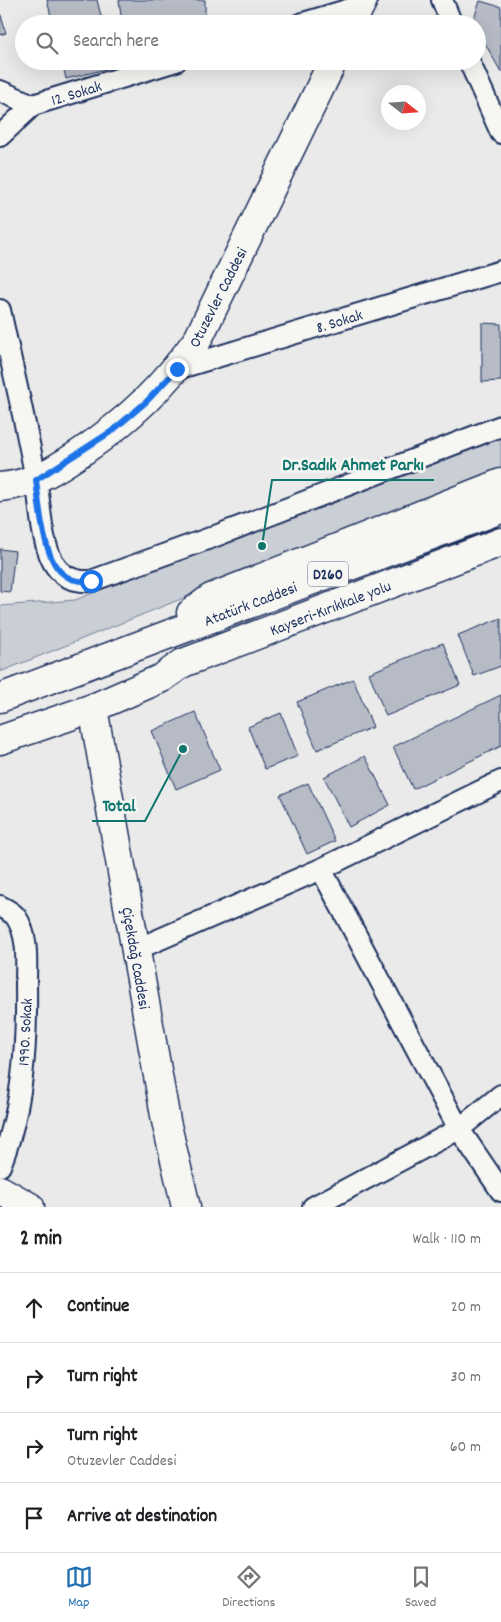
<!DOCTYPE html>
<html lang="en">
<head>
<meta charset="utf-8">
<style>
	:root { --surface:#fff; --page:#f2f2f2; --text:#202124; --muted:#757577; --line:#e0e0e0; --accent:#1f6fb2 }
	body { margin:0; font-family:Dekko,sans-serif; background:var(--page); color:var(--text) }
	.compass { position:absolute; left:381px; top:85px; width:45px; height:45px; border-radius:50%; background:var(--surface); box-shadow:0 5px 20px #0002; rotate:107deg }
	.stop { position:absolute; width:15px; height:15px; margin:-11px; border:4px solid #1a73e8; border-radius:50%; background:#fff }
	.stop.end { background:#1a73e8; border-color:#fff; box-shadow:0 1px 5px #0008 }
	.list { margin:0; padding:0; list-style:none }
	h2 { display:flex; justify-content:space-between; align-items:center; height:65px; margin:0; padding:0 20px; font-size:21px }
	h2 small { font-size:16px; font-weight:400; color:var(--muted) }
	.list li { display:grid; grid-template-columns:32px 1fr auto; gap:15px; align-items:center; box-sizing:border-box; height:70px; padding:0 20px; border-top:1px solid var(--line) }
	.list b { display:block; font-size:19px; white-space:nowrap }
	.list p { margin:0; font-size:16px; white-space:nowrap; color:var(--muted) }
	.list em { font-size:16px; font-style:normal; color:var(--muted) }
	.icon { flex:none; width:28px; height:28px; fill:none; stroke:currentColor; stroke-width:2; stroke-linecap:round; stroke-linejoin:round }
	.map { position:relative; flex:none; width:501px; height:1207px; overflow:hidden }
	.search { position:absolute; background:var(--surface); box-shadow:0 5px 20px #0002; left:15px; right:15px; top:15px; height:55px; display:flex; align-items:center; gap:12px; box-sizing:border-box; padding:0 18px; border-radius:28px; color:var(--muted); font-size:19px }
	.sheet { height:345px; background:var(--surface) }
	nav { display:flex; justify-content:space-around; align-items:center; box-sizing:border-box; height:70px; border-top:1px solid var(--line); background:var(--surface); font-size:14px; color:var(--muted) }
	nav a { display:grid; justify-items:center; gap:2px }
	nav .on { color:var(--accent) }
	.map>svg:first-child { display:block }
	.green { fill:#caced5; stroke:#727e9a }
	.building { fill:#b6bbc6; stroke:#1b2f5e }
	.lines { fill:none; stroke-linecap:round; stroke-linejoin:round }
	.street-casing { stroke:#1b2f5e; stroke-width:24 }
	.secondary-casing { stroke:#1b2f5e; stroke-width:31 }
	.highway-casing { stroke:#1b2f5e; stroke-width:31 }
	.street { stroke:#f6f6f2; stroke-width:20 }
	.secondary { stroke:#f6f6f2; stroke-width:28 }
	.highway { stroke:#f6f6f2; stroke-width:28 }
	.route { stroke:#1a73e8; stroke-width:6 }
	.labels { text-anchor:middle; stroke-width:5; stroke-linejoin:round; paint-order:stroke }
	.shield { fill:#f6f6f2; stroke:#5d6b8a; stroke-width:1 }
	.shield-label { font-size:15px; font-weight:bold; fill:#1b2f5e }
	.street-label { font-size:16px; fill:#1b2f5e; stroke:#f6f6f2 }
	.leader { fill:none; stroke:#0f766e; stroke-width:2 }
	.callout-dot { fill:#0f766e; stroke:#f6f6f2; stroke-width:2 }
	.callout-label { font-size:18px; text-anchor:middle; font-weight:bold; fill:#0f766e; stroke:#f6f6f2; stroke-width:5; stroke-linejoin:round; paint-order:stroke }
</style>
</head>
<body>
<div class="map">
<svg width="501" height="1207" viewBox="0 0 501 1207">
	<rect width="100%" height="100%" fill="#e9eae9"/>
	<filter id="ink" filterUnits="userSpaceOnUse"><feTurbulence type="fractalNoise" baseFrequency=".02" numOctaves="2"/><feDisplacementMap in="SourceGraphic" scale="10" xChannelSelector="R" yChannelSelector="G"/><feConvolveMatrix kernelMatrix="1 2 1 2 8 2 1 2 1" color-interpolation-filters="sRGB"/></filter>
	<g filter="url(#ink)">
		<path class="green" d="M501,434V470L0,672V606L75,600L346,493Z"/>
		<path class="building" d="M47,0H97L103,24H53Z
			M119,0H205V24H122Z
			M480,1L501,7V72L477,29V24H474L473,21Z
			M0,12L6,33L0,35Z
			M62,61H113L114,67L66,79Z
			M127,61H154L128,70Z
			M482,323L501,324V381L482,382Z
			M0,549L15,551L10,592L0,591Z
			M501,618V666L474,676L458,635Z
			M443,643L460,685L386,716L369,673Z
			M353,679L373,727L317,750L297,702Z
			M501,695V746L413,789L393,747Z
			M195,712L220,770L176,789L152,731Z
			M281,713L298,756L265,769L248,727Z
			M365,756L390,805L349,827L324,777Z
			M308,783L335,841L307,854L280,795Z"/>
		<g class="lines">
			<defs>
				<path id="street" d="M442,0L452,24
					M300,24L360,6
					M469,61L501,133
					M0,91L33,105L176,61
					M0,136L33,105
					M0,310C12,367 26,423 36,480C41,506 40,538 53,562C61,577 75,582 91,581L213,537L501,426
					M177,369L501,271
					M321,869L459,1129L501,1191
					M0,906C5,909 12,912 16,917C29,936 26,963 26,984C27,1045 23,1109 0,1166
					M135,950L321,869L501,781
					M313,1207L459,1129L501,1095"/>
				<path id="secondary" d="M351,24L363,0
					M0,487C34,484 55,470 83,451C131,418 164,386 198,339L333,61
					M93,708L166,1121L186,1207
					M0,1190L30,1207"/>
				<path id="highway" d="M191,613L211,598L501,483
					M0,698L501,509
					M0,740L93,708L162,678L183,663L501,542"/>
			</defs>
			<use href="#street" class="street-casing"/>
			<use href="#secondary" class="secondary-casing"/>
			<use href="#highway" class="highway-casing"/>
			<use href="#street" class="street"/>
			<use href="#secondary" class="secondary"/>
			<use href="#highway" class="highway"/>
		</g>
	</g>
	<g class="lines" filter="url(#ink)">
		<path class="route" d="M91,581C80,582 70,581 62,573C43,558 39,503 36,480L112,431L146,402L177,369"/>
	</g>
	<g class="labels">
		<rect class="shield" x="308" y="561.5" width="40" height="25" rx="4"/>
		<g class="shield-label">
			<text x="328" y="579">D260</text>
		</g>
		<g class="street-label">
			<text transform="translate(76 92) rotate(-17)" y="6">12. Sokak</text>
			<text transform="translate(217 297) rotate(-63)" y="6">Otuzevler Caddesi</text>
			<text transform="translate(339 320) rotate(-17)" y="6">8. Sokak</text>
			<text transform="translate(250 603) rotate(-21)" y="6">Atatürk Caddesi</text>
			<text transform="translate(330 607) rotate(-21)" y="6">Kayseri-Kırıkkale yolu</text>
			<text transform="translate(137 958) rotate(80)" y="6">Çiçekdağ Caddesi</text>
			<text transform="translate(24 1032) rotate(-87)" y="6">1990. Sokak</text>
		</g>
	</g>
	<path class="leader" d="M262 546L272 480H434M183 749L145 821H92"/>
	<g class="callout-dot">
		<circle cx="262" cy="546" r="5"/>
		<circle cx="183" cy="749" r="5"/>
	</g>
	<g class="callout-label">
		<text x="353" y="470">Dr.Sadık Ahmet Parkı</text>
		<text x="119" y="811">Total</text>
	</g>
</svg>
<svg class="compass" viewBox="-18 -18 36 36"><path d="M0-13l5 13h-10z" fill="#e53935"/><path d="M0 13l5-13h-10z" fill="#757577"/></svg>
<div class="stop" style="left:91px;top:581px"></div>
<div class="stop end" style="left:177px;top:369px"></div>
<div class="search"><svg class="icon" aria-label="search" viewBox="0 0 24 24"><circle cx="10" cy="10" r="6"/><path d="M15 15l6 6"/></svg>Search here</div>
</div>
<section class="sheet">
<h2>2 min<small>Walk · 110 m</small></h2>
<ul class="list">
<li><svg class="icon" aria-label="ahead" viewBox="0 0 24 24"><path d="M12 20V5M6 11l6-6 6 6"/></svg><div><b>Continue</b></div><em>20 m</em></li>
<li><svg class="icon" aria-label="right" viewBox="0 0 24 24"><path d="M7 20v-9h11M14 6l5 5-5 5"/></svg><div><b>Turn right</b></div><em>30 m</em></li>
<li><svg class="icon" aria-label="right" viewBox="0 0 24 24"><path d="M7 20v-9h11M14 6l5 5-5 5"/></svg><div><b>Turn right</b><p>Otuzevler Caddesi</p></div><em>60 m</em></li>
<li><svg class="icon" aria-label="arrive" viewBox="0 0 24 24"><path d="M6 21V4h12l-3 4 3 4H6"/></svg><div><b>Arrive at destination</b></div></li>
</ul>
</section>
<nav>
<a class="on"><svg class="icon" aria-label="map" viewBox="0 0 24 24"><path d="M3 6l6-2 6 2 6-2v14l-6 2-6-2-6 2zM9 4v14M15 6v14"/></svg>Map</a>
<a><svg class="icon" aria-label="directions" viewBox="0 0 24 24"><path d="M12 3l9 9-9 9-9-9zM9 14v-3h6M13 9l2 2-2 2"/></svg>Directions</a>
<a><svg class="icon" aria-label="saved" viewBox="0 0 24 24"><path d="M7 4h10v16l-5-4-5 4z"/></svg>Saved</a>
</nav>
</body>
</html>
